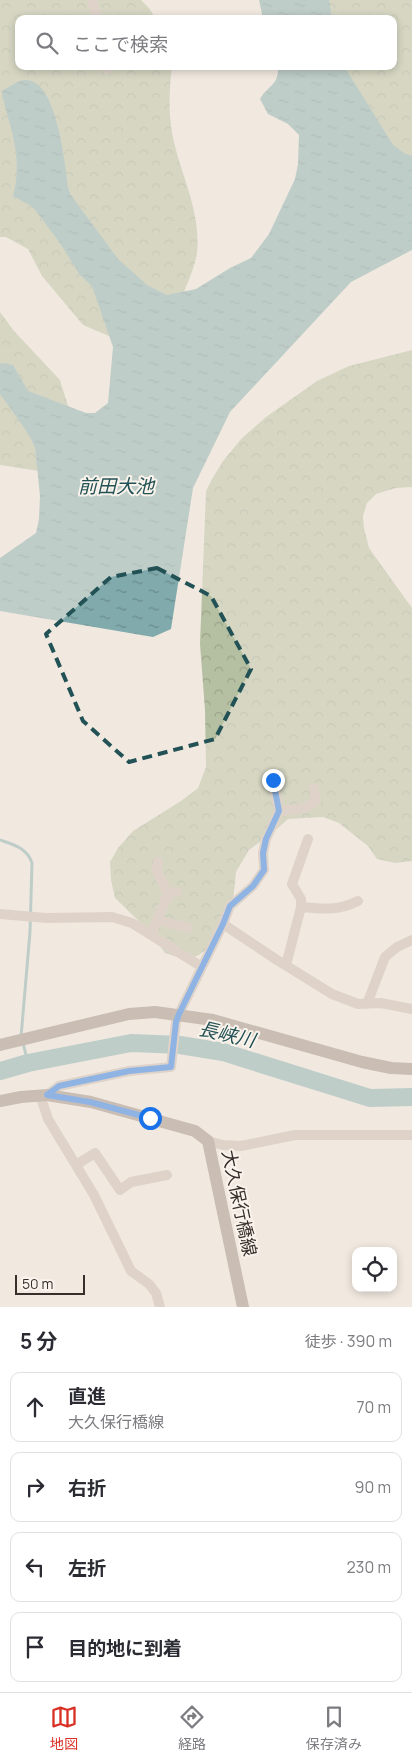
<!DOCTYPE html>
<html lang="ja">
<head>
<meta charset="utf-8">
<style>
	:root { --surface:#fff; --page:#f7f7f7; --text:#2b2b33; --muted:#7c7c81; --line:#e1e1e2; --accent:#d93025 }
	body { margin:0; font-family:Manrope,"Noto Sans JP",sans-serif; background:var(--page); color:var(--text) }
	.controls { position:absolute; right:15px; bottom:15px; display:grid; overflow:hidden; border-radius:10px; box-shadow:0 2px 8px #0003 }
	.controls button { width:45px; height:45px; display:grid; place-items:center; padding:0; border:0; border-bottom:1px solid var(--line); background:var(--surface); color:var(--text); font:25px sans-serif }
	.scale { position:absolute; left:15px; bottom:12px; width:70px; box-sizing:border-box; padding-left:5px; border:2px solid #372f2b; border-top:0; font-size:14px; line-height:18px; white-space:nowrap; color:#372f2b; -webkit-text-stroke:4px #f9f3ec; paint-order:stroke }
	.stop { position:absolute; width:15px; height:15px; margin:-11px; border:4px solid #1a73e8; border-radius:50%; background:#fff }
	.stop.end { background:#1a73e8; border-color:#fff; box-shadow:0 1px 5px #0008 }
	.list { margin:0; padding:0; list-style:none }
	h2 { display:flex; justify-content:space-between; align-items:center; height:65px; margin:0; padding:0 20px; font-size:21px }
	h2 small { font-size:16px; font-weight:400; color:var(--muted) }
	.list li { display:grid; grid-template-columns:32px 1fr auto; gap:15px; align-items:center; box-sizing:border-box; height:70px; margin:0 10px 10px; padding:0 10px; border:1px solid var(--line); border-radius:10px }
	.list b { display:block; font-size:19px; white-space:nowrap }
	.list p { margin:0; font-size:16px; white-space:nowrap; color:var(--muted) }
	.list em { font-size:16px; font-style:normal; color:var(--muted) }
	.icon { flex:none; width:28px; height:28px; fill:none; stroke:currentColor; stroke-width:2; stroke-linecap:round; stroke-linejoin:round }
	.map { position:relative; flex:none; width:412px; height:1307px; overflow:hidden }
	.search { position:absolute; background:var(--surface); box-shadow:0 2px 8px #0003; left:15px; right:15px; top:15px; height:55px; display:flex; align-items:center; gap:12px; box-sizing:border-box; padding:0 18px; border-radius:10px; color:var(--muted); font-size:19px }
	.sheet { height:385px; background:var(--surface) }
	nav { display:flex; justify-content:space-around; align-items:center; box-sizing:border-box; height:70px; border-top:1px solid var(--line); background:var(--surface); font-size:14px; color:var(--muted) }
	nav a { display:grid; justify-items:center; gap:2px }
	nav .on { color:var(--accent) }
	.map>svg:first-child { display:block }
	.forest { fill:url(#forest-crowns) }
	.water { fill:url(#water-ripples) }
	.lines { fill:none; stroke-linecap:round; stroke-linejoin:round }
	.stream { stroke:#81aaac; stroke-width:3 }
	.river { stroke:#81aaac; stroke-width:18 }
	.street { stroke:#c9b9ad; stroke-width:10 }
	.secondary { stroke:#9c897e; stroke-width:12 }
	.route { stroke:#1a73e8; stroke-width:6 }
	.marked { fill:none; stroke:#235256; stroke-width:4; stroke-dasharray:10 6; stroke-linejoin:round }
	.labels { text-anchor:middle; stroke-width:4; stroke-linejoin:round; paint-order:stroke }
	.street-label { font-size:18px; fill:#372f2b; stroke:#f9f3ec }
	.water-label { font-size:19px; font-style:italic; fill:#235256; stroke:#f9f3ec }
</style>
</head>
<body>
<div class="map">
<svg width="412" height="1307" viewBox="0 0 412 1307">
	<defs>
		<pattern id="forest-crowns" width="20" height="18" patternUnits="userSpaceOnUse" patternTransform="scale(1.25)"><rect width="20" height="18" fill="#b5bfa1"/><path d="M2 6a3 3 0 1 1 6 0M12 15a3 3 0 1 1 6 0" fill="none" stroke="#9ca48b"/></pattern>
		<pattern id="water-ripples" width="26" height="14" patternUnits="userSpaceOnUse" patternTransform="scale(1.25)"><rect width="26" height="14" fill="#81aaac"/><path d="M2 4q2-2 4 0t4 0M15 11q2-2 4 0t4 0" fill="none" stroke="#6a8b8c"/></pattern>
	</defs>
	<rect width="100%" height="100%" fill="#f1e9e0"/>
	<path class="forest" d="M0,0H141L149,8L156,19H19V66H172C169,91 168,118 174,142C183,180 201,213 197,253C194,273 179,302 171,321L138,330L109,336L83,325L42,276L28,249L6,237H0Z
		M275,0H412V171L310,66H393V19H286Z
		M0,312L14,331L60,380L73,422L39,471L0,465Z
		M412,350V487L396,488L376,494L367,503L363,516L364,528L369,548L412,608V861L395,863L377,859L368,846L349,831L339,823L323,817L288,819L271,834L249,850L236,872L233,902L213,944L199,955L186,960L165,953L150,932L115,898L111,880L110,862L118,848L133,831L181,801L198,788L206,767L205,710L200,644L206,491L212,479L223,461L242,438L266,417L317,381L349,366Z"/>
	<path class="water" d="M259,0H329L332,19H263Z
		M278,66H344L393,145L404,153L412,156V250L351,282L230,412L193,488L171,629L153,637L0,611V558L36,533L39,519L40,496L35,447L28,433L0,394V363L13,365L28,391L86,413H95L108,403L113,347L92,286L80,275L60,243L33,207L13,196C18,179 18,158 14,141C11,123 4,108 2,91C9,87 19,79 27,80C57,82 65,164 68,187L70,194L118,259L147,285L167,295L196,289L230,268L251,258L269,234L295,179L298,164L299,135L288,124L268,114L260,99C268,85 279,86 278,66Z"/>
	<g class="lines">
		<path class="stream" d="M0,840C15,845 27,848 32,863L30,932L21,1037
			M23,1043L28,1063"/>
		<path class="river" d="M0,1071L28,1063L131,1043L180,1045L223,1052L370,1098L412,1097"/>
		<path class="street" d="M92,0L98,19
			M106,66L107,69
			M279,811C293,810 305,810 316,801L314,788
			M158,862L157,871L168,894
			M301,907V899L292,884L308,839
			M0,914L46,918L112,917L132,923L202,967
			M157,920L188,928
			M223,924L277,960L332,994L358,1004L381,1003L412,1009
			M151,935L168,894L177,892
			M286,965L301,907C323,909 338,911 358,901
			M367,1004L385,957L397,947L412,940
			M40,1095L48,1119L94,1195L131,1271L149,1284L156,1293L160,1307
			M47,1095L59,1086L129,1071L171,1067L176,1022L179,1014L223,924L230,906L253,886L264,870L263,853L266,839L279,811L273,780
			M208,1141L223,1145L241,1146L295,1135H412
			M76,1165L95,1153L120,1190L131,1182L167,1175"/>
		<path class="secondary" d="M0,1045L129,1014L155,1012L213,1020L362,1062L391,1068L412,1069
			M0,1101L21,1097L47,1095L91,1102L195,1131L208,1141L243,1307"/>
	</g>
	<g class="lines">
		<path class="route" d="M150,1118L90,1102L47,1095L59,1086L129,1071L171,1067L176,1022L179,1014L223,924L230,906L253,886L264,870L263,853L266,839L279,811L273,780"/>
	</g>
	<path d="M0 0H412V1307H0ZM157,568L211,596L251,669L215,739L129,762L83,721L46,634L111,577Z" fill="#f1e9e0" fill-opacity=".55" fill-rule="evenodd"/>
	<path class="marked" d="M157,568L211,596L251,669L215,739L129,762L83,721L46,634L111,577Z"/>
	<g class="labels">
		<g class="street-label">
			<text transform="translate(239 1203) rotate(78)" y="6">大久保行橋線</text>
		</g>
		<g class="water-label">
			<text x="116" y="493">前田大池</text>
			<text transform="translate(227 1034) rotate(13)" y="7">長峡川</text>
		</g>
	</g>
</svg>
<div class="controls">
<button><svg class="icon" aria-label="locate" viewBox="0 0 24 24"><circle cx="12" cy="12" r="6"/><path d="M12 2v4M12 18v4M2 12h4M18 12h4"/></svg></button>
</div>
<div class="scale">50 m</div>
<div class="stop" style="left:150px;top:1118px"></div>
<div class="stop end" style="left:273px;top:780px"></div>
<div class="search"><svg class="icon" aria-label="search" viewBox="0 0 24 24"><circle cx="10" cy="10" r="6"/><path d="M15 15l6 6"/></svg>ここで検索</div>
</div>
<section class="sheet">
<h2>5 分<small>徒歩 · 390 m</small></h2>
<ul class="list">
<li><svg class="icon" aria-label="ahead" viewBox="0 0 24 24"><path d="M12 20V5M6 11l6-6 6 6"/></svg><div><b>直進</b><p>大久保行橋線</p></div><em>70 m</em></li>
<li><svg class="icon" aria-label="right" viewBox="0 0 24 24"><path d="M7 20v-9h11M14 6l5 5-5 5"/></svg><div><b>右折</b></div><em>90 m</em></li>
<li><svg class="icon" aria-label="left" viewBox="0 0 24 24"><path d="M17 20v-9H6M10 6l-5 5 5 5"/></svg><div><b>左折</b></div><em>230 m</em></li>
<li><svg class="icon" aria-label="arrive" viewBox="0 0 24 24"><path d="M6 21V4h12l-3 4 3 4H6"/></svg><div><b>目的地に到着</b></div></li>
</ul>
</section>
<nav>
<a class="on"><svg class="icon" aria-label="map" viewBox="0 0 24 24"><path d="M3 6l6-2 6 2 6-2v14l-6 2-6-2-6 2zM9 4v14M15 6v14"/></svg>地図</a>
<a><svg class="icon" aria-label="directions" viewBox="0 0 24 24"><path d="M12 3l9 9-9 9-9-9zM9 14v-3h6M13 9l2 2-2 2"/></svg>経路</a>
<a><svg class="icon" aria-label="saved" viewBox="0 0 24 24"><path d="M7 4h10v16l-5-4-5 4z"/></svg>保存済み</a>
</nav>
</body>
</html>
